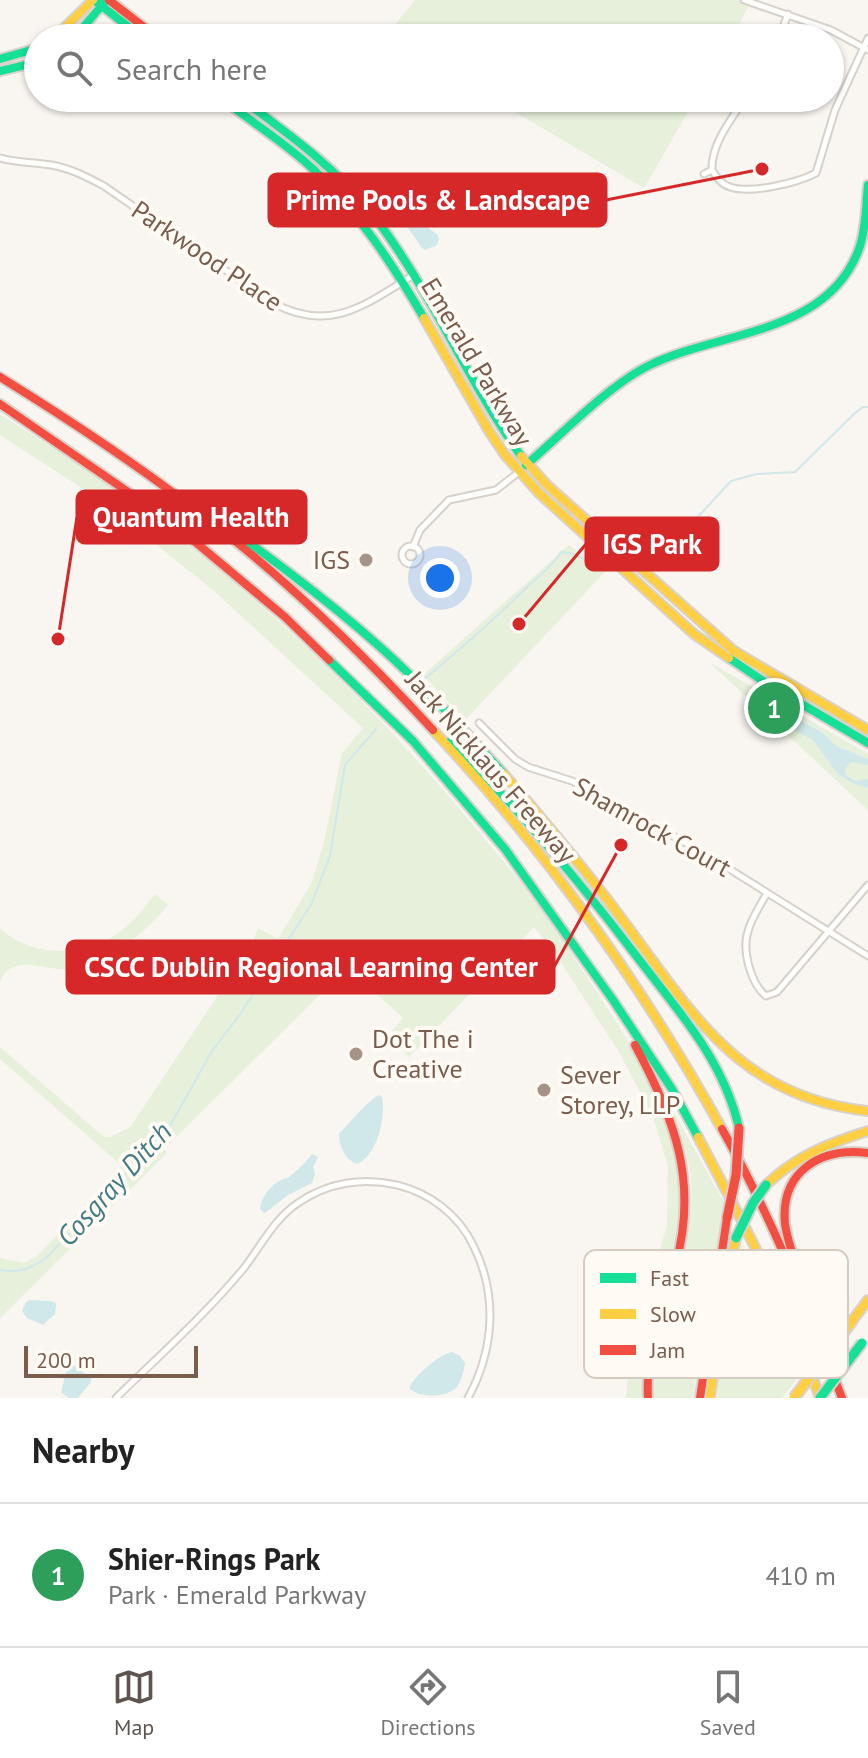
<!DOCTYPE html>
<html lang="en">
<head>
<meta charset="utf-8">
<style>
	:root { --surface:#fff; --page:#f6f6f6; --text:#222; --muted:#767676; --line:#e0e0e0; --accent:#5d544f }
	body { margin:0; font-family:"PT Sans",sans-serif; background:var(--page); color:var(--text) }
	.scale { position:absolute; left:24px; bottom:20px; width:174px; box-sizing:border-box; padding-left:8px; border:4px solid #7a5c4d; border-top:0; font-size:22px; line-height:28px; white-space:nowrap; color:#7a5c4d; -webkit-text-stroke:6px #fffaf3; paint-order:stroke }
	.you { position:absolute; left:440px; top:578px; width:28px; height:28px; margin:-20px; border:6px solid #fff; border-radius:50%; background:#1a73e8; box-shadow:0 0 0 12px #1a73e833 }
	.badge { display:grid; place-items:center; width:52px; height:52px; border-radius:50%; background:var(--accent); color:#fff; font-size:26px; font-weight:700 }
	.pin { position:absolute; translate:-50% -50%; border:4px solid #fff; box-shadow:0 2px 8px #0006 }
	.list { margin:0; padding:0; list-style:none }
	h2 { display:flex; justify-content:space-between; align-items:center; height:104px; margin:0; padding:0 32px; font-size:34px }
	h2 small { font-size:26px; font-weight:400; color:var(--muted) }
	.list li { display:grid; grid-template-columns:52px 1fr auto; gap:24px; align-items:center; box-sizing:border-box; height:144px; padding:0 32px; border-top:2px solid var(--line) }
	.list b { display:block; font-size:30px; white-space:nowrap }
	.list p { margin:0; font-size:26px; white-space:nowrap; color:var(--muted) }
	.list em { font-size:26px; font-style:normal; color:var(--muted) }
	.icon { flex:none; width:44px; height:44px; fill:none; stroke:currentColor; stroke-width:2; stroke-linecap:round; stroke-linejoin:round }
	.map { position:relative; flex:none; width:868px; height:1398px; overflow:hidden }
	.search { position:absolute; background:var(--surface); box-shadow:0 2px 6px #0004; left:24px; right:24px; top:24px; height:88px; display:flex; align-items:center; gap:20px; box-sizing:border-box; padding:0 28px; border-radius:44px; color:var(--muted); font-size:30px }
	.sheet { height:248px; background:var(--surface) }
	nav { display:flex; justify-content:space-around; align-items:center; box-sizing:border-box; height:112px; border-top:2px solid var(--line); background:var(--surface); font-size:22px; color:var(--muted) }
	nav a { display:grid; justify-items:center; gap:4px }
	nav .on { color:var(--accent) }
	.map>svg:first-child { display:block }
	.green { fill:#e7f0db }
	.water { fill:#d0e8ea }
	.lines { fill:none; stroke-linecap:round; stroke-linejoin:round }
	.stream { stroke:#d0e8ea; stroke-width:2 }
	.street-casing { stroke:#d7d1cb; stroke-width:9 }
	.fast-casing { stroke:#d9d2cb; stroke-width:12 }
	.slow-casing { stroke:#d9d2cb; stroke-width:12 }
	.jam-casing { stroke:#d9d2cb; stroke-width:12 }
	.street { stroke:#fefefd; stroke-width:5 }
	.fast { stroke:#16e098; stroke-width:8 }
	.slow { stroke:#ffcf43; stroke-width:8 }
	.jam { stroke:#f24e42; stroke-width:8 }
	.fast-bridge-casing { stroke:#dad1cc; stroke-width:13; stroke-linecap:butt }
	.slow-bridge-casing { stroke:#dad1cc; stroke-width:13; stroke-linecap:butt }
	.jam-bridge-casing { stroke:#dad1cc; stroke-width:13; stroke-linecap:butt }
	.fast-bridge { stroke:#16e098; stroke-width:9 }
	.slow-bridge { stroke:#ffcf43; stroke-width:9 }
	.jam-bridge { stroke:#f24e42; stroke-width:9 }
	.poi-dot { fill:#a69286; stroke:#fffaf3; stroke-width:3 }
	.labels { text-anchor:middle; stroke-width:8; stroke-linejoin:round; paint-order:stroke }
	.street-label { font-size:26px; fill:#7a5c4d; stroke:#fffaf3 }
	.poi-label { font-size:26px; fill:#7a5c4d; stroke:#fffaf3; text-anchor:start }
	.water-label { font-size:28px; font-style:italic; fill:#437c86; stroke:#fffaf3 }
	.key { fill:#fffaf3; stroke:#d7cbc1; stroke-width:2 }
	.key-label { font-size:22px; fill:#7a5c4d }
	.leader { fill:none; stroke:#d62828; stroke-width:3 }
	.callout-dot { fill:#d62828; stroke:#fffaf3; stroke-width:3 }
	.callout { fill:#d62828; stroke:#d62828; stroke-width:3 }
	.callout-label { font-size:28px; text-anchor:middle; font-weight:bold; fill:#fff }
</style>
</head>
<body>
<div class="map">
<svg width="868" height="1398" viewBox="0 0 868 1398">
	<rect width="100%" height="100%" fill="#f9f5f0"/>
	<path class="green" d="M415,0H744L751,2L731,38L386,36Z
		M491,98H696L644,188Z
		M0,414C32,435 65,455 96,476C241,576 371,700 482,836C505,864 531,891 551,920C563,938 573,957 585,974C622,1031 666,1093 679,1161C692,1224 664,1270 650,1328C644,1351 645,1375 644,1398H626L630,1349L667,1226L668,1166L653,1117L619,1052L560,961L534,927L409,1057L389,1035L403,1018L348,967L164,1149L167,1153L0,1318V1258L24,1263L37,1256L122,1166L0,1059V1047L104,1137H111L131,1126L252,944L258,928L278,939L312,882L324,842L342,753L363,728L214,591L102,501L0,435Z
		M569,545L605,572L465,720L423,675Z
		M709,662L868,754V810Z
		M155,894L168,905C143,935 116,956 78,968C52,976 13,948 0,982V928C32,960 88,956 121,931C135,921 145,906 155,894Z
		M673,1111L724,1202L693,1398H652C652,1377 652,1358 657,1337C667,1288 690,1246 692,1195C692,1166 681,1138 672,1112Z
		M742,1245L785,1335L799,1376L782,1398H717L719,1369Z"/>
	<path class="water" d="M392,188L404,211L437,234L439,239L437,245L425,250L422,248L389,201L387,194Z
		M786,713L823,733L836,746L868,759V765L851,762L845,769V774L854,781L868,779V788L852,783L837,773L813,740L789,727L783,716Z
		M379,1095L382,1097C386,1117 377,1156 357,1164C345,1160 339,1146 339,1134C349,1124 369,1099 379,1095Z
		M312,1154L318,1157L313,1167L315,1174L312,1183L288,1195L265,1213L260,1209C261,1196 274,1180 288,1178C297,1170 305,1164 312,1154Z
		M30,1300L51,1301L56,1304L55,1314L43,1325L27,1318L22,1311L26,1302Z
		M452,1352L460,1356L465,1363C464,1371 461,1382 456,1388C445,1398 418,1398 409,1388C416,1375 438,1355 452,1352Z
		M72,1364L91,1378V1382L78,1398H69L61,1392L66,1372Z"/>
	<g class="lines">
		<path class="stream" d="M648,556L685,531L731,481L757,474L795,472L854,414L863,407H868
			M422,681C458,651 493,621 526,588C538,577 553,566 561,552L574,554L596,565
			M0,1270C20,1273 30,1269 46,1258L167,1131L212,1051L241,1013L312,903L330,856L345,765L376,729"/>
		<defs>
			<path id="street" d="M744,0L831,30L868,50
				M779,38L788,14
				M0,158C17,163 34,162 51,165C70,168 87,177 104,186L273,303C329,333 364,306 412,276
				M712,170C717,178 721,184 730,187C751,194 797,183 816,173L835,110L868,38
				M712,170C711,144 731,120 745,98
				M704,174L712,170
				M402 555a9 9 0 1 1 18 0a9 9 0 1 1-18 0Z
				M413,547L420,530L449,500L496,490L519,472
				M479,723L515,759L528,767L572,781L699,850L868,956
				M767,893C760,906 750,920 747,935C743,953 751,984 766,996L777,992L868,885
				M116,1398C159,1356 206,1314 244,1268C261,1246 274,1219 298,1203C357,1162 443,1181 474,1247C498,1296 494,1350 468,1398"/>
			<path id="fast" d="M94,0L143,38
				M74,38L104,3
				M0,59L38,48
				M0,71L38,62
				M221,98C251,122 286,143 314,170C359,213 393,265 424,318
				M240,98C287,133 337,168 373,215C431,290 466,379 521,456
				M526,465C561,435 610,384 650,365C722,330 830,335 860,246C866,227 866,205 868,185
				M204,510C264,553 324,597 379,646C424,686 464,730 504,774
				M729,658L766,683L868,743
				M329,660L413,741L505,849L613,1000L672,1089L698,1137
				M451,740C519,810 582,884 641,962C681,1014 724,1062 739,1128"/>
			<path id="slow" d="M54,38L93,0
				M424,318L489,431L505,455L539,493L694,634L729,658
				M521,456L548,486L734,651L868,730
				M433,730C546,850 642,985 722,1129
				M504,774C542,819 581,864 616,911C689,1007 735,1097 868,1111
				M698,1137C743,1222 788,1307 820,1398
				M766,1185C796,1156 829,1143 868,1131
				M852,1321L868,1300
				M710,1398L724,1294L736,1238"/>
			<path id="jam" d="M109,0L158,38
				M0,377C81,427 161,480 235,541C306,598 371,663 433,730
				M0,404L169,520L285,617L329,660
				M635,1045C675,1119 699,1183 675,1267C663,1312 645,1351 648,1398
				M722,1129C771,1216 807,1306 842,1398
				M797,1267C792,1253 787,1238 785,1224C780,1171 821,1147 868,1153
				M700,1398L727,1218"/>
		</defs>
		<use href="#street" class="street-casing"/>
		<use href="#fast" class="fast-casing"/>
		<use href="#slow" class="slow-casing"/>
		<use href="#jam" class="jam-casing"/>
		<use href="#street" class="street"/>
		<use href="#fast" class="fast"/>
		<use href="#slow" class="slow"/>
		<use href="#jam" class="jam"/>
		<defs>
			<path id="fast-bridge" d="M736,1238L753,1203L766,1185
				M820,1398L862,1343"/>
			<path id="slow-bridge" d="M794,1398L852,1321"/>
			<path id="jam-bridge" d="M727,1218L736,1175L739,1128"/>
		</defs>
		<use href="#fast-bridge" class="fast-bridge-casing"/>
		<use href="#slow-bridge" class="slow-bridge-casing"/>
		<use href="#jam-bridge" class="jam-bridge-casing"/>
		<use href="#fast-bridge" class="fast-bridge"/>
		<use href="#slow-bridge" class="slow-bridge"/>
		<use href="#jam-bridge" class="jam-bridge"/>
	</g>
	<g class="poi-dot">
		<circle cx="366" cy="560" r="8"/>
		<circle cx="356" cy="1054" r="8"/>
		<circle cx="544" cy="1090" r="8"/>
	</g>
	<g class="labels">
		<g class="street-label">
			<text transform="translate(207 256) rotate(34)" y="9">Parkwood Place</text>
			<text transform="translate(477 362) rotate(59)" y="9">Emerald Parkway</text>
			<text transform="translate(491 767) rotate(49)" y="9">Jack Nicklaus Freeway</text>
			<text transform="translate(652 827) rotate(29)" y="9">Shamrock Court</text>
		</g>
		<g class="poi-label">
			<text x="350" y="569" text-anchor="end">IGS</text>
			<text x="372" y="1048">Dot The i<tspan x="372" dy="30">Creative</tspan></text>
			<text x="560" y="1084">Sever<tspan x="560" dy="30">Storey, LLP</tspan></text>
		</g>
		<g class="water-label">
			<text transform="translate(114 1184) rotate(-48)" y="10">Cosgray Ditch</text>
		</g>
	</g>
	<rect x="584" y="1250" width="264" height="128" rx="12" class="key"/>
	<rect x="600" y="1273" width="36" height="10" fill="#16e098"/>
	<rect x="600" y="1309" width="36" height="10" fill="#ffcf43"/>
	<rect x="600" y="1345" width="36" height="10" fill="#f24e42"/>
	<g class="key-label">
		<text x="650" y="1286">Fast</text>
		<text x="650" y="1322">Slow</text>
		<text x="650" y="1358">Jam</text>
	</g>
	<path class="leader" d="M762 169L606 200M58 639L77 517M519 624L586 544M621 845L554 967"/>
	<g class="callout-dot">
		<circle cx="762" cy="169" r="8"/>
		<circle cx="58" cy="639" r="8"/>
		<circle cx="519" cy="624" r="8"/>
		<circle cx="621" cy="845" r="8"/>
	</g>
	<g class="callout">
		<rect x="269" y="174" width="337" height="52" rx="8"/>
		<rect x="77" y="491" width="229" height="52" rx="8"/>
		<rect x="586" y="518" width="132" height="52" rx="8"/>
		<rect x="67" y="941" width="487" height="52" rx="8"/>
	</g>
	<g class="callout-label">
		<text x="438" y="210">Prime Pools &amp; Landscape</text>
		<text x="191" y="527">Quantum Health</text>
		<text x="652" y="554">IGS Park</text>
		<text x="311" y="977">CSCC Dublin Regional Learning Center</text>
	</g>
</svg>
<div class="scale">200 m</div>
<div class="you"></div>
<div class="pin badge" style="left:774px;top:708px;background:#2e9e5b">1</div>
<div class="search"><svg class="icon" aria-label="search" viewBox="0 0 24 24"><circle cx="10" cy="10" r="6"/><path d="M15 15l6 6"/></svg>Search here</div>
</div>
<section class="sheet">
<h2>Nearby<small></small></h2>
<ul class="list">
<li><span class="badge" style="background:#2e9e5b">1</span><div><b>Shier-Rings Park</b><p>Park · Emerald Parkway</p></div><em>410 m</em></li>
</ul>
</section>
<nav>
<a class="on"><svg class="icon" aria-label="map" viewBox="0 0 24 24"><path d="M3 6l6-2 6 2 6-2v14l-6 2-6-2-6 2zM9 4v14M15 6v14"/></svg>Map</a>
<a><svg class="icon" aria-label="directions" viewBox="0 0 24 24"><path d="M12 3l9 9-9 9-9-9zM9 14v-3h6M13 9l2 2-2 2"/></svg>Directions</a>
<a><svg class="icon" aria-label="saved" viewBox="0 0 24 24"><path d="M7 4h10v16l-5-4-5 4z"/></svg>Saved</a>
</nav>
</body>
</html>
